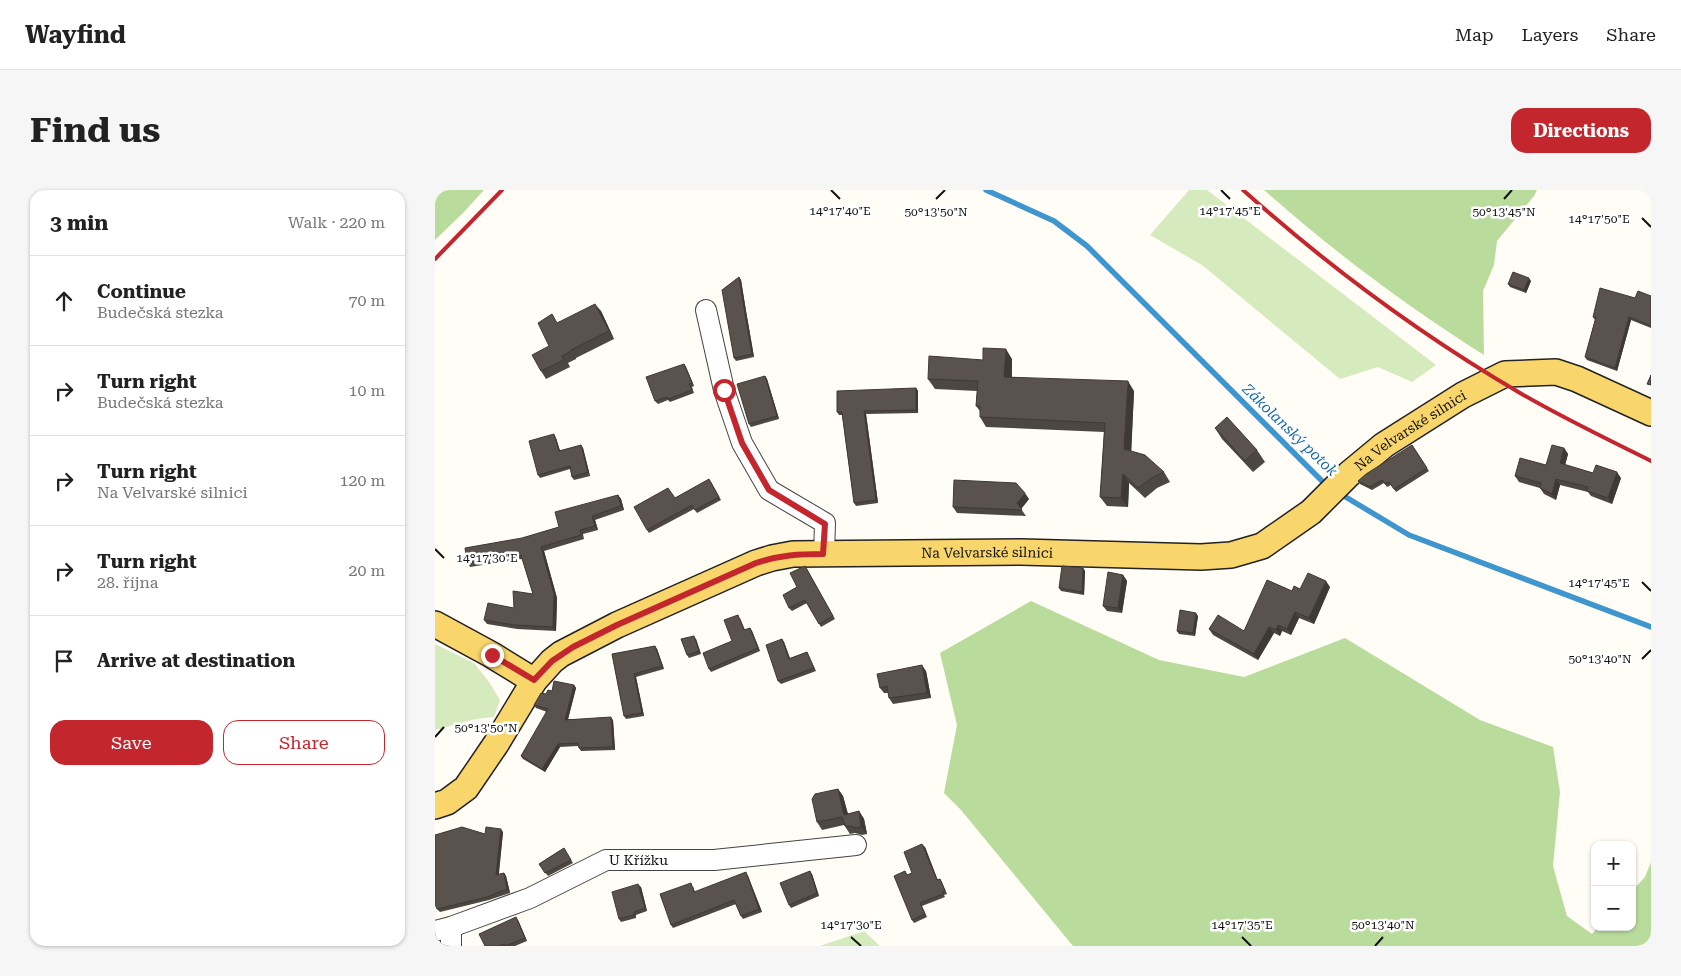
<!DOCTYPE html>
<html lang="en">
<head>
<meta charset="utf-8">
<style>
	:root { --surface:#fff; --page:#f6f6f6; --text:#222; --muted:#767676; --line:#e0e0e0; --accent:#c4262e }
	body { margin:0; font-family:"Roboto Serif",serif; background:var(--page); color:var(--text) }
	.controls { position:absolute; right:15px; bottom:15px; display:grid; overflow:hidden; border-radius:10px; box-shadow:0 1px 4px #0004 }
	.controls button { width:45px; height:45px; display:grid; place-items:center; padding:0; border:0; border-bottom:1px solid var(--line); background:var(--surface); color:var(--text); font:25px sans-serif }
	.stop { position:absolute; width:15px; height:15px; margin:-11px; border:4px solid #c4262e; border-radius:50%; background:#fff }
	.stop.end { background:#c4262e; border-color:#fff; box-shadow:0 1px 5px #0008 }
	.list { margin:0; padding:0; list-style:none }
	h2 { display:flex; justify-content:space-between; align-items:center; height:65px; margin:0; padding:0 20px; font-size:21px }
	h2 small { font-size:16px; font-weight:400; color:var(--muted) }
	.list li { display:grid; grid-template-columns:32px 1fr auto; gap:15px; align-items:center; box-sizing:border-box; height:90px; padding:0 20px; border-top:1px solid var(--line) }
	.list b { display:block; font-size:19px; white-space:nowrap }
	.list p { margin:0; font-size:16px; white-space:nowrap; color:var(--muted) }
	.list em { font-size:16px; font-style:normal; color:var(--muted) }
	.actions { display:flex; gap:10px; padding:15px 20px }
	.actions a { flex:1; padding:11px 0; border:1px solid var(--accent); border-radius:15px; text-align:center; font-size:18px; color:var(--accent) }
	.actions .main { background:var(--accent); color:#fff }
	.icon { flex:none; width:28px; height:28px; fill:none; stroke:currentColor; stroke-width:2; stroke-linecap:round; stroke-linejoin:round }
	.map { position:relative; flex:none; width:1216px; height:756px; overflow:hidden; border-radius:15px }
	header { display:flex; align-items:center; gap:30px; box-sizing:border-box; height:70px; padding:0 25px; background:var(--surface); border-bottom:1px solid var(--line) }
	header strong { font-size:24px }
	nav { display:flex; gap:28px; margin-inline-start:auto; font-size:18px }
	.intro { display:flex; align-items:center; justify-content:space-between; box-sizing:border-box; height:120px; padding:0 30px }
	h1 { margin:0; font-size:35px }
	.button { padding:12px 22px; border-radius:15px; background:var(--accent); color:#fff; font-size:18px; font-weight:700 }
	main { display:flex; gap:30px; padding:0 30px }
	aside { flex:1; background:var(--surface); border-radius:15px; box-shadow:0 1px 4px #0004 }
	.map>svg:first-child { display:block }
	.green { fill:#d5ebbd }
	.forest { fill:#b9dc9c }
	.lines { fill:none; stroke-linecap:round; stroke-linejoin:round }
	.stream { stroke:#3f96cf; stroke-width:5.5 }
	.minor-casing { stroke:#444; stroke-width:22 }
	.major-casing { stroke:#222; stroke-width:28 }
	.minor { stroke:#fff; stroke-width:20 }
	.major { stroke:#f9d66b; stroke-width:25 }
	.rail { stroke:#c4262e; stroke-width:4 }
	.wall { fill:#4d4742 }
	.shaded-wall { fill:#3f3936 }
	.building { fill:#5a524d; stroke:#3f3936 }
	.route { stroke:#c4262e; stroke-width:6 }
	.ticks { fill:none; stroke:#111; stroke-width:2 }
	.labels { text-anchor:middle; stroke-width:5; stroke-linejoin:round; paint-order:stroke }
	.street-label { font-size:14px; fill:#111; stroke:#fff }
	.water-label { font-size:15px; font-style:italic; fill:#1768a6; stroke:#fff }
	.ticks-label { font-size:12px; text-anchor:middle; fill:#111; stroke:#fff; stroke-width:5; stroke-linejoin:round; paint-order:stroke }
</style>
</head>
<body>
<header>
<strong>Wayfind</strong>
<nav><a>Map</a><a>Layers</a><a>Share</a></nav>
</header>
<div class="intro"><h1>Find us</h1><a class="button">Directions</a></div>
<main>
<aside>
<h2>3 min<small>Walk · 220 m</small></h2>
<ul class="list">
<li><svg class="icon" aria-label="ahead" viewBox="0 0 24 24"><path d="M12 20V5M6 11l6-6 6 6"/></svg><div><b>Continue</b><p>Budečská stezka</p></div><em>70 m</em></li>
<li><svg class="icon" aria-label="right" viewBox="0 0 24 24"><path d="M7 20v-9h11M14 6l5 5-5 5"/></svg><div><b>Turn right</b><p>Budečská stezka</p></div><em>10 m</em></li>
<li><svg class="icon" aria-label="right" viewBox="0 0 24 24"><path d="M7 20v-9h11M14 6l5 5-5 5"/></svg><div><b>Turn right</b><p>Na Velvarské silnici</p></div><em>120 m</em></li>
<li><svg class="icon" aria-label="right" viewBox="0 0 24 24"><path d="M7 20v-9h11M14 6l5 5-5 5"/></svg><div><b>Turn right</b><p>28. října</p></div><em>20 m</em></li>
<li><svg class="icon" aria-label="arrive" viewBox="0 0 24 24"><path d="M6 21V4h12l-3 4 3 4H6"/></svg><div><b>Arrive at destination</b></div></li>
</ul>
<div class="actions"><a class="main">Save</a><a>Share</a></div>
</aside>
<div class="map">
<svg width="1216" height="756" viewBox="0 0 1216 756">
	<rect width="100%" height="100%" fill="#fffdf5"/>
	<path class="green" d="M754,0H772L1001,175L977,192L943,177L905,189L767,75L715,45Z
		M0,454L39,473L54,492L65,510L59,527L41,529L0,540Z
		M429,741L445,756H385Z"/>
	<path class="forest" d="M0,0H49L29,22L0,50Z
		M829,0H1102L1099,6L1062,51L1059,75L1048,101L1049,165C971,116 898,61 829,0Z
		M596,411L724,470L809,487L910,448L1045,530L1118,557L1125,602L1118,676L1132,726L1157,744L1163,737H1197V701L1210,687L1216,672V756H638L526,620L509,603L522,535L505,463Z"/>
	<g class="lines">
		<path class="stream" d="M551,0L619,31L652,56L889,293L894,297
			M904,303L974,345L1216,437"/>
		<defs>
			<g id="minor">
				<path d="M271,120L289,200L307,253L334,300L390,333L389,365"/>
				<path d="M16,737V756"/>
				<path id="s1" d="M0,741L16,737L95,708L171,670H279L421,655"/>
			</g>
			<g id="major">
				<path d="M0,434L57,465L99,491"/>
				<path id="s2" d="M0,616L12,612L31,598L61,554L99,491L117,471L126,464L182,435L321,373L337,368L358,364L586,362L766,367L796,365L827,356L876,322L914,284L949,255L1028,205L1070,184L1121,182L1142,189L1216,223"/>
			</g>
		</defs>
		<use href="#minor" class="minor-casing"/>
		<use href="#major" class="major-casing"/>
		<use href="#minor" class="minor"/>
		<use href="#major" class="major"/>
		<path class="rail" d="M808,0C894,77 986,145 1085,203C1128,228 1172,249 1216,271
			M0,69L67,0"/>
	</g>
	<path class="wall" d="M304,87L306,90L311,121L319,167L301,171L299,168Z
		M1096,91L1091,103L1075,97L1073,94Z
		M1216,106V138L1196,130L1182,181L1152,170L1150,167L1160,130L1158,127L1200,108Z
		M166,121L179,149L141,168V169L133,173L135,177L111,189L106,181L123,132Z
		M577,169V187L699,201L696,261L729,282L735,292L722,298L710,308L694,293L693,317L672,316L665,307L669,242L551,237L545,227V221L541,216L542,201L500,199L493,189L548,170Z
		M249,174L251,177L259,196L257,197L259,203L235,212L233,210L223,214L220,211Z
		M330,186L332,189L344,229L316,237L314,234Z
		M481,198L483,201V223L431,224L443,313L421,316L419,313L407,225H404L402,222Z
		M780,238L822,260L830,272L818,282L787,249Z
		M121,248L125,261L146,255L148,258L155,286L139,290L137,287L135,279L105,288L103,285Z
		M977,255L994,281L961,302L956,295L952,297L949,293L937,300L925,294L923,291Z
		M1129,258L1133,264L1130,275L1158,283L1186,288L1177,314L1156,306L1153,302L1125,295L1121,310L1109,304L1105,298L1084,292L1080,286L1111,275Z
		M276,292L286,310L262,323L259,319L214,343L212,340L240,308Z
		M183,305L186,309L189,320L160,330L163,340L148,344L149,349L109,361L122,408L121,441L82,439L52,434L49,430L79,418L98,404L87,369L35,377L32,372L87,348L124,337Z
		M594,309L586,319L591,326L522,323L518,317Z
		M648,378L650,381L649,405L626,401L624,398Z
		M372,379L400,429L386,437L372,413L357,421L354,418L362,397Z
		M688,385L692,391L687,423L672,421L668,416Z
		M895,397L879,434L864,428L856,445L847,441L845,446L839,443L823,470L778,445L774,439L809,441L865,399Z
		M763,426L760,446L744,444L742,441Z
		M305,428L310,440L315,438L317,441L325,461L276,482L274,479L297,451Z
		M261,449L266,464L254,468L252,465Z
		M347,449L349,452L355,468L372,462L381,481L346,494L343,491Z
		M220,456L222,459L229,479L201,487L209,526L191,529L189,526L177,464Z
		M491,481L496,508L458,514L454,508L453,503H449L445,498Z
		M139,495L141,498L133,529L178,530L180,560L146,561L144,558L143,556L125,557L110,582L88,569L86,566L112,522L101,518L99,515L117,501Z
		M403,599L408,606L413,624L424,621L429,629L432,644L427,645L420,643L415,644L409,635L387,640L382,632Z
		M68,642L64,684L69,683L71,686L75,703L54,710L5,722L2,719L50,644Z
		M490,657L502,689H505L507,692L512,704L509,705L510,707L487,716L492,727L479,733L477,730L472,685L477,683Z
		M129,658L138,673L113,686L104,674Z
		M377,684L384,706L356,718L354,715Z
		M313,686L327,722L308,729L306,726L301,714L238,738L236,735L258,696L260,702Z
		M206,697L212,721L201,725V728L186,732L184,729Z
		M83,730L92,751L80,756H50Z"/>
	<path class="shaded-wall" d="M304,87L306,90L311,121L319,167L317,164L309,118Z
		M1094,88L1096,91L1091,103L1089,100Z
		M160,114L166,121L179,149L174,141Z
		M1194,127L1196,130L1182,181L1180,178Z
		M571,159L577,169L576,197L569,187Z
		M249,174L251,177L259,196L257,193Z
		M330,186L332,189L344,229L342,226Z
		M693,191L699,201L696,268L689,259Z
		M481,198L483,201V223L481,220Z
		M429,221L431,224L443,313L441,310Z
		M119,244L121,248L126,264L124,261Z
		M146,255L148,258L155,286L153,282Z
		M1129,258L1133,264L1129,279L1125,273Z
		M1182,282L1186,288L1177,314L1173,308Z
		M688,284L694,293L693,317L686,308Z
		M1121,289L1125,295L1121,310L1117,304Z
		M590,303L594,309L586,319L591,326L582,313Z
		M183,305L186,309L189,320L186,316Z
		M157,326L160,330L163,340L160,336Z
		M106,357L109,361L122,408L121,441L118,437Z
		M648,378L650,381L649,405L647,402Z
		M688,385L692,391L687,423L683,418Z
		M891,391L895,397L879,434L874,428Z
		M860,422L864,428L856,445L852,439Z
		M761,423L763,426L760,446L758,443Z
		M843,435L847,441L845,446L841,440Z
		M834,437L839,443L823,470L819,464Z
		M315,438L317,441L325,461L323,458Z
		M259,446L261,449L266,464L264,461Z
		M347,449L349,452L356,472L354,469Z
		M220,456L222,459L229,479L227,476Z
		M487,475L491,481L496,508L492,503Z
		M199,484L201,487L209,526L207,523Z
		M139,495L141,498L132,533L130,530Z
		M176,527L178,530L180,560L178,557Z
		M123,554L125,557L110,582L107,579Z
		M403,599L408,606L415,632L409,625Z
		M424,621L429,629L432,644L426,636Z
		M66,639L68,642L63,688L61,685Z
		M487,654L490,657L504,693L502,690Z
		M375,681L377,684L384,706L382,703Z
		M311,682L313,686L327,722L324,719Z
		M69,683L71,686L75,703L72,699Z
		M203,694L206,697L212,721L210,718Z
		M81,727L83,730L92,751L90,748Z"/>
	<path class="building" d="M1078,82L1094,88L1089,100L1073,94Z
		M304,87L309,118L317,164L299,168L287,100Z
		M1165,98L1200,108L1203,101L1216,106V136L1194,127L1180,178L1150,167L1161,127H1158Z
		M160,114L174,141L136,160V161L127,166L129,170L106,181L97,165L114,156L103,133L117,124L122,133Z
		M548,158L571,159L569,187L693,191L689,259L710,265L729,282L715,289L703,298L688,284L686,308L665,307L670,233L545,227V216H541L543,191L493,189L494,166L548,170Z
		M249,174L257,193L254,194L257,200L233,209L232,207L220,211L211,187Z
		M1216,185V195L1212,194Z
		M330,186L342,226L314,234L302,194Z
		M481,198V220L429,221L441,310L419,313L407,222H402V201Z
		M792,227L822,260L810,271L780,238Z
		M119,244L124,261L146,255L153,282L137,287L135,276L103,285L94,251Z
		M977,255L992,278L959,299L954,292L950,294L947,290L935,297L923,291L931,284Z
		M1117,255L1129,258L1125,273L1158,283L1161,275L1182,282L1173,308L1152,301L1153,297L1121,289L1117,304L1105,298L1106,293L1080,286L1085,268L1111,275Z
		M274,289L284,307L260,320L257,315L212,340L199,317L233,298L240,308Z
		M519,290L581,293L590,303L582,313L587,320L518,317Z
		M183,305L186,316L157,326L160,336L145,340L146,345L106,357L119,404L118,437L79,435L49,430L53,413L79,418L78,401L98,404L86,365L32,372L30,358L87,348L124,337L120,322Z
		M370,376L398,426L384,434L370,410L354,418L348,405L362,397L355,383Z
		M627,376L648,378L647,402L624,398Z
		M673,382L688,385L683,418L668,416Z
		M873,383L891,391L874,428L860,422L852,439L843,435L841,440L834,437L819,464L774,439L783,425L809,441L832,390L857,401L859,396L865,399Z
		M745,420L761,423L758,443L742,441Z
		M303,425L309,440L315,438L323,458L274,479L268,463L297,451L289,430Z
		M259,446L264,461L252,465L246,449Z
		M347,449L354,469L372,462L379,478L343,491L331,455Z
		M220,456L227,476L199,484L207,523L189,526L177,464Z
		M487,475L492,503L454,508L452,496L445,498L442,484Z
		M119,491L139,495L130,530L176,527L178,557L144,558L143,553L123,554L107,579L86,566L113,519L99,515L106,503L111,504L113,500L117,501Z
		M403,599L409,625L424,621L426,636L422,638L415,636H410L407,627L382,632L377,609L380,604Z
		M27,637L50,644L51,637L66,639L61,685L69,683L72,699L52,707L2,719L0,714V645Z
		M487,654L502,690L505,689L510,701L507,702L508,704L485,713L490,724L477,730L459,686L470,681L472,685L477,683L469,662Z
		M129,658L136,670L110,683L104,674Z
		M375,681L382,703L354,715L345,693Z
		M311,682L324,719L306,726L299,710L236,735L225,704L256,693L259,702Z
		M203,694L210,718L199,722V725L184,729L177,702Z
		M81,727L90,748L70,756L69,754L64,756H50L44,744Z"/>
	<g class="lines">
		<path class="route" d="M57,465L99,490L117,471L138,457L182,435L321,373C345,365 364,364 388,364L390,334L334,300L307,253L289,200"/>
	</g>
	<path class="ticks" d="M396,0L405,9M786,0L795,9M501,9L510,0M1069,9L1077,0M1207,28L1216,37M0,359L9,368M1207,392L1216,401M1207,469L1216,460M0,547L9,537M416,747L426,756M807,747L816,756M940,756L948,747"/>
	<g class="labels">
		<g class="street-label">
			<text dy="5" stroke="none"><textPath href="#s2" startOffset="1114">Na Velvarské silnici</textPath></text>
			<text dy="5" stroke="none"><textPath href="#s2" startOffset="649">Na Velvarské silnici</textPath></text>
			<text dy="5" stroke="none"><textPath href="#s1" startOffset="218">U Křížku</textPath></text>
		</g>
		<g class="water-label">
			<text transform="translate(855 240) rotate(44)" y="5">Zákolanský potok</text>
		</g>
	</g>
	<g class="ticks-label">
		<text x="405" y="25">14°17'40"E</text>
		<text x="795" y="25">14°17'45"E</text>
		<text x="501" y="26">50°13'50"N</text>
		<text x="1069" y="26">50°13'45"N</text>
		<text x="1164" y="33">14°17'50"E</text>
		<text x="52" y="372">14°17'30"E</text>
		<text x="1164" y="397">14°17'45"E</text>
		<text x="1165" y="473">50°13'40"N</text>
		<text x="51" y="542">50°13'50"N</text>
		<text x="948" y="739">50°13'40"N</text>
		<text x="416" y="739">14°17'30"E</text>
		<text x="807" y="739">14°17'35"E</text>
	</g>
</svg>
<div class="controls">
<button>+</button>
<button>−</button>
</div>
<div class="stop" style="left:289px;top:200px"></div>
<div class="stop end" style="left:57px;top:465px"></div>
</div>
</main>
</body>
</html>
